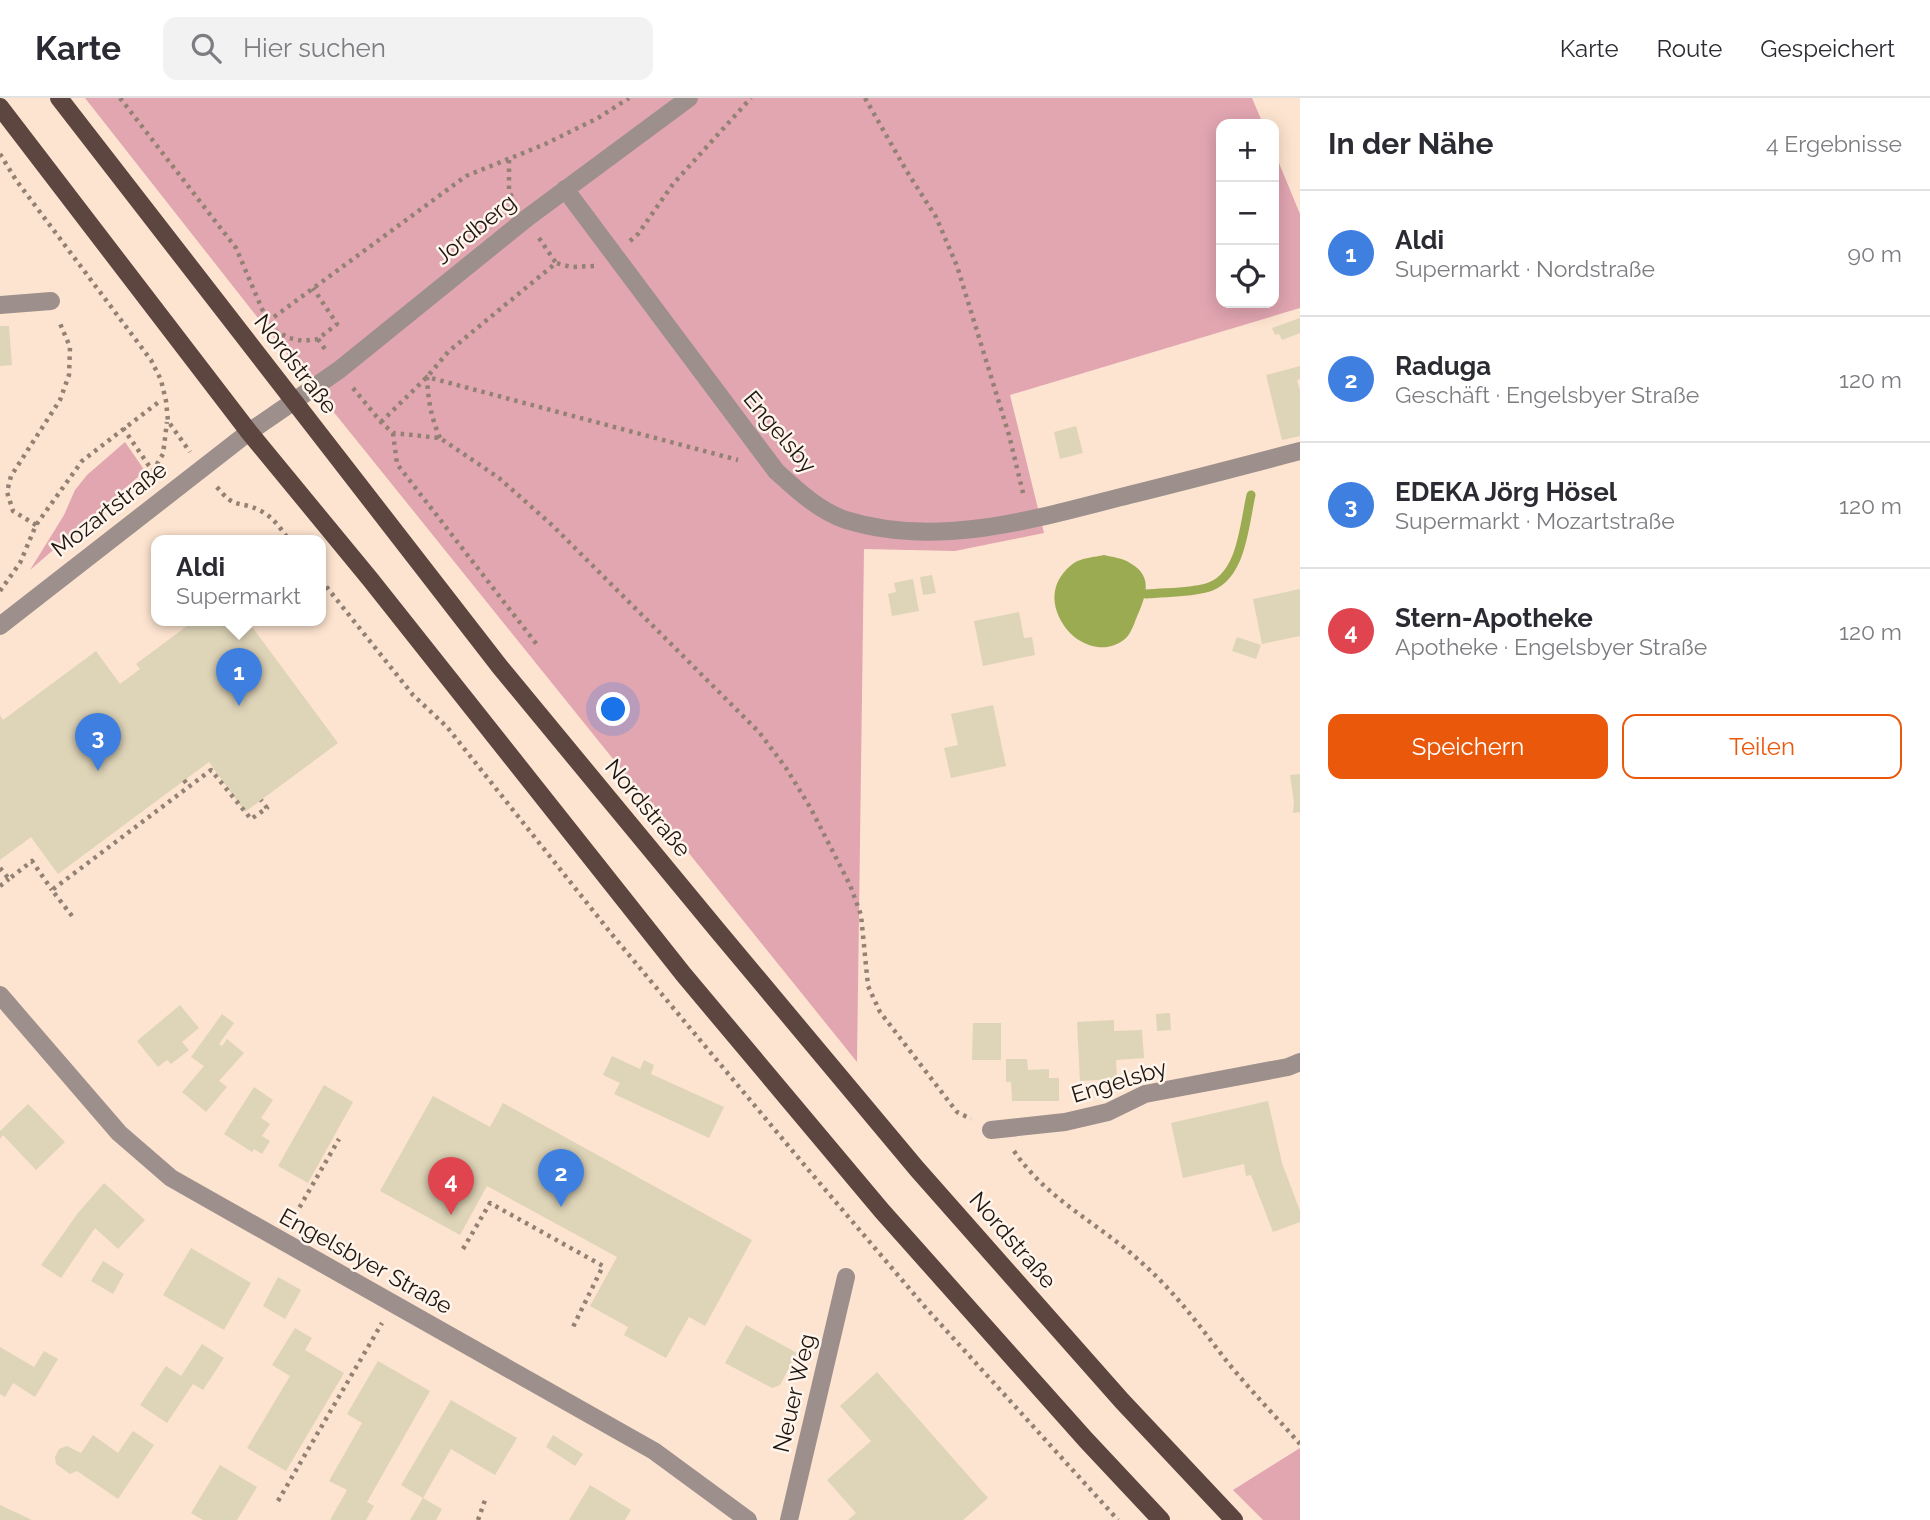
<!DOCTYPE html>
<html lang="de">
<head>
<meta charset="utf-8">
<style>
	:root { --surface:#fff; --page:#f2f2f3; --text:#2b2b33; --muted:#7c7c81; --line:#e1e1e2; --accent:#ea580c }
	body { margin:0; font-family:Raleway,sans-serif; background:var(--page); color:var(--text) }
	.controls { position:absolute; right:21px; top:21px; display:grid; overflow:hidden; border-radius:14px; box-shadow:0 4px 18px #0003 }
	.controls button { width:63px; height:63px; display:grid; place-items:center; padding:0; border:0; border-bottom:2px solid var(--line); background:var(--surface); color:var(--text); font:35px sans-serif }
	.you { position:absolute; left:614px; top:612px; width:24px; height:24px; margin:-18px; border:5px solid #fff; border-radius:50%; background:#1a73e8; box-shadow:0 0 0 10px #1a73e833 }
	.badge { display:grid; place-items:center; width:46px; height:46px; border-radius:50%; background:var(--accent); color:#fff; font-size:23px; font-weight:700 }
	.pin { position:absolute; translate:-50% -58px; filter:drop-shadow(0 2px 4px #0008) }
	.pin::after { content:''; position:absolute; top:37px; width:24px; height:21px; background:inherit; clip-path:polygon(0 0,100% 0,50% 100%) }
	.popup { position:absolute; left:151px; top:437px; width:175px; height:91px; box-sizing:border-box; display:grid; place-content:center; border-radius:14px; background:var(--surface); filter:drop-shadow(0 2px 5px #0005); font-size:23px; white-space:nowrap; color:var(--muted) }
	.popup b { font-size:26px; color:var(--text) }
	.popup::after { content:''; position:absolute; left:50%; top:100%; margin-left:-14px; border:14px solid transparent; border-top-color:var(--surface) }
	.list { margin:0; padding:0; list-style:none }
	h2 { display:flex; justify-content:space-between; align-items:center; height:91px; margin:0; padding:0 28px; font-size:30px }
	h2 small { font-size:23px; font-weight:400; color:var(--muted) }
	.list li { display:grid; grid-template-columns:46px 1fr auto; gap:21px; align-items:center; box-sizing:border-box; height:126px; padding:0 28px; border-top:2px solid var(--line) }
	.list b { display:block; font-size:26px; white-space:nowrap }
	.list p { margin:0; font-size:23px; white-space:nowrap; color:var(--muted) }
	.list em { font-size:23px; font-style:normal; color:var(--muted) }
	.actions { display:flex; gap:14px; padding:21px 28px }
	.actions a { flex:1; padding:16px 0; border:2px solid var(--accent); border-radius:14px; text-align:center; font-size:24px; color:var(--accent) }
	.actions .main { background:var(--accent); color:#fff }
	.icon { flex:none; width:38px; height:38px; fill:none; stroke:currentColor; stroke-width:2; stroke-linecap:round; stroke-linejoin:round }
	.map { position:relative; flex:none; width:1300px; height:1422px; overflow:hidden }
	header { display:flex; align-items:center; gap:42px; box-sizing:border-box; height:98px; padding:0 35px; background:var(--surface); border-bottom:2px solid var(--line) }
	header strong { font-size:33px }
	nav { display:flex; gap:38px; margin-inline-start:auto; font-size:24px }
	.search { width:490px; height:63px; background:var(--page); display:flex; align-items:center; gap:18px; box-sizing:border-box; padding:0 24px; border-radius:14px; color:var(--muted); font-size:26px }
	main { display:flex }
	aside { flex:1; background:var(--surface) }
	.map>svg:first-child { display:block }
	.green { fill:#e2a6b1 }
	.water { fill:#9bab51 }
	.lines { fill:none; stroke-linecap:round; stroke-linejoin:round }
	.stream { stroke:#9bab51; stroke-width:9 }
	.building { fill:#ded4b8 }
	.path { stroke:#938174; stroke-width:4.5; stroke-dasharray:3.5 5; stroke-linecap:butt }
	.minor { stroke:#9d8f8b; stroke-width:18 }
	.primary { stroke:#5d4640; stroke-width:18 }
	.labels { text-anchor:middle; stroke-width:5; stroke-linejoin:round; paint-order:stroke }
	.street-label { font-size:23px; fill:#1f160f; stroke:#fff5ec }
</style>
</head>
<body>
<header>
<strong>Karte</strong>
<div class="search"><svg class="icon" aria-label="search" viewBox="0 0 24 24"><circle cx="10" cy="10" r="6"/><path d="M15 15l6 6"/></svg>Hier suchen</div>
<nav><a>Karte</a><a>Route</a><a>Gespeichert</a></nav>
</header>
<main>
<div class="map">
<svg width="1300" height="1422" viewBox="0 0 1300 1422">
	<rect width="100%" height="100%" fill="#fde4d0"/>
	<path class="green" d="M85,0H1252L1263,26H1221V205H1274V53L1300,116V210L1010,297L1044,435L955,453L864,451L857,964L254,215Z
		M125,344L145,373L30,472L64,417L75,392L87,377Z
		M1300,1350V1422H1263L1233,1392Z"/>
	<path class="water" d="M1104,457C1112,459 1123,460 1130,465C1155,479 1145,500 1136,521C1134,526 1131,535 1126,540C1105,559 1075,546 1063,526C1049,504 1052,481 1074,465C1081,460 1095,459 1104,457Z"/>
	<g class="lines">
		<path class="stream" d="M1146,496C1165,494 1188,495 1206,490C1242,481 1244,427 1251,397"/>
	</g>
	<path class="building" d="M1300,220V235L1282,242L1279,236L1275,237L1272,230Z
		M0,228H9L12,267L0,268Z
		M1300,268V281L1297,282L1300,293V338L1282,342L1266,277Z
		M1076,328L1083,355L1060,361L1054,334Z
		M932,477L936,495L923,497L920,479Z
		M913,481L919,513L892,518L888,496L896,494L894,485Z
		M1300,491V538L1262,546L1253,501Z
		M1019,514L1024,540L1032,539L1035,557L983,568L974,523Z
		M195,522H247L338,645L245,714L209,664L58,776L31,739L0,762V617L3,622L96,553L120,586L140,571L136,566Z
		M1237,539L1261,547L1256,561L1232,553Z
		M993,607L1006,668L951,680L944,650L958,647L951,616Z
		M1300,676V714L1293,715L1294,704L1290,677Z
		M180,907L199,930L182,944L189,952L171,966L167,962L158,969L137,943Z
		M1170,915L1171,932L1157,933L1156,916Z
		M222,916L234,925L219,946L222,948L227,941L244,955L219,983L227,989L206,1014L182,994L204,968L191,959Z
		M1114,922V933L1142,932L1144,960L1116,962L1117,981L1080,983L1077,924Z
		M973,925H1001V962H972Z
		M612,958L640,971L644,962L654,967L651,976L724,1009L709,1040L614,996L620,985L603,977Z
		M1006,961H1027L1028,972L1049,971V980H1059V1003H1012L1011,984H1006Z
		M324,987L353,1004L308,1085L278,1068Z
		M254,989L273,1002L261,1020L270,1026L262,1038L270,1043L262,1056L254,1051L252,1054L224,1036Z
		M433,998L490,1029L503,1005L752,1142L705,1228L689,1219L666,1260L624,1237L628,1229L590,1208L617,1159L487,1088L460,1137L380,1093Z
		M1268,1003L1282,1065L1300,1113V1124L1273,1134L1251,1077L1246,1078L1244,1066L1183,1080L1171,1025Z
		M28,1006L65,1044L36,1072L3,1037L0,1041V1033Z
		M104,1085L145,1122L118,1151L95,1130L61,1180L41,1167L78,1115Z
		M191,1150L251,1185L224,1232L163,1197Z
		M103,1163L124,1176L113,1196L91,1183Z
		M278,1179L301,1192L285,1221L263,1208Z
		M746,1227L797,1255L780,1287L772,1290L725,1265Z
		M295,1230L312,1240L305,1252L344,1275L286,1373L247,1350L290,1278L272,1267Z
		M202,1246L224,1260L203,1292L193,1286L167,1325L140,1307L166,1268L181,1278Z
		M0,1249L34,1269L44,1253L58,1261L35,1299L13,1285L5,1299L0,1296Z
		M378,1263L430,1293L367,1404L374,1408L366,1422H330L347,1392L329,1383L362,1325L347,1316Z
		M877,1274L988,1400L963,1422H848L856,1415L827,1382L871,1343L840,1308Z
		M451,1302L517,1340L495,1377L451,1351L423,1400L401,1387Z
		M133,1333L154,1347L118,1401L77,1373L70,1376L56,1366L55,1359L59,1351L67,1348L81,1355L93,1337L118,1355Z
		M553,1337L583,1356L575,1368L546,1349Z
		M220,1367L257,1389L237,1422H203L191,1415Z
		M590,1387L631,1412L625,1422H569Z
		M423,1400L442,1411L436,1422H410Z
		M0,1407L32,1422H0Z"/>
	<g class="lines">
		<path class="path" d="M120,0L236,150L262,211L276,233L289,240L303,243L318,241L337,226L313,190
			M865,0L906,72L936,119L957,168L1009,337L1024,399
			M0,56L16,82L151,262L161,282L166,303L168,323L190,354
			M509,62V94L515,103
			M539,140L556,165
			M630,143L638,136L673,86L751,0
			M274,219L466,78L543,47L598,20L629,0
			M318,241L327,254
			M353,290L381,324L393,335L440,340L499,380L553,428L759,634L786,670L810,709L850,787L861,817L868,888L880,914L957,1014L971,1021
			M381,324L427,279L448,254L556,165L571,169L594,168
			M123,330L154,375
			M393,335L397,366L538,548
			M440,340C431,319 428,302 427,279L738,362
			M217,389C236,413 238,401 261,413C273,419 281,431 289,442
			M100,417L152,374L163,356L167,324
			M36,427L13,413L7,394L11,378L60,302L69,277L70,249L59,223
			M321,482L413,597L447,629L614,839L806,1069L925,1209L1118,1422
			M0,493L20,465L36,427L82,363L160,303
			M184,682L189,689
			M0,770L9,781L32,763L52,792
			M0,788L9,781
			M72,818L52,792L211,672L251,721L267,710L261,702
			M1014,1053C1047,1102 1100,1126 1142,1165C1177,1196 1201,1230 1229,1266C1252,1294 1277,1320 1300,1346
			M291,1124L339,1041
			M463,1151L490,1105L603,1168L572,1231
			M278,1403L382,1225
			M478,1422L485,1402"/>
		<path class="minor" d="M565,91L776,373C797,392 819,413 846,422C939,451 1038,420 1129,397C1186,383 1243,368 1300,353
			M0,207L51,203
			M0,528L249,334L339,272L527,120L689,0
			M0,897L119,1035L171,1080L654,1353L748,1422
			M991,1032L1065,1024L1108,1014L1145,996L1288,969L1300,964
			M789,1422L846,1179"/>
		<path class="primary" d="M59,0L500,569L718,833L917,1071L1122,1303L1234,1422
			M0,9L249,334L370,481L684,877L882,1113L1086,1342L1161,1422"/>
	</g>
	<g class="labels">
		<g class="street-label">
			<text transform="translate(475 131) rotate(-39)" y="8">Jordberg</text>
			<text transform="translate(296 266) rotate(52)" y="8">Nordstraße</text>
			<text transform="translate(780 334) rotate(50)" y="8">Engelsby</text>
			<text transform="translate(109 411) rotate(-38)" y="8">Mozartstraße</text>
			<text transform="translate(648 710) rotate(50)" y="8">Nordstraße</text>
			<text transform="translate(1119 983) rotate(-17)" y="8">Engelsby</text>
			<text transform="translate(1013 1142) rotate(49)" y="8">Nordstraße</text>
			<text transform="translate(366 1163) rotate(29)" y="8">Engelsbyer Straße</text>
			<text transform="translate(794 1295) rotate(-77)" y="8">Neuer Weg</text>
		</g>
	</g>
</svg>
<div class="controls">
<button>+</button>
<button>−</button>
<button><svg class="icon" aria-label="locate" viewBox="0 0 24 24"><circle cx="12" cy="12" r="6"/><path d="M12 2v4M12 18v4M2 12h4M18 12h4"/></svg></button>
</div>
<div class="you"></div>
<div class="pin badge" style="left:239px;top:608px;background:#3f7fe0">1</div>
<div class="popup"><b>Aldi</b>Supermarkt</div>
<div class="pin badge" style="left:561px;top:1109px;background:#3f7fe0">2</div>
<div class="pin badge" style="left:98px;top:673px;background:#3f7fe0">3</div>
<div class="pin badge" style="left:451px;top:1117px;background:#e0444e">4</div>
</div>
<aside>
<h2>In der Nähe<small>4 Ergebnisse</small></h2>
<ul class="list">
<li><span class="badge" style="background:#3f7fe0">1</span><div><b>Aldi</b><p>Supermarkt · Nordstraße</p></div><em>90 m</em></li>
<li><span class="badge" style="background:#3f7fe0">2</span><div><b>Raduga</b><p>Geschäft · Engelsbyer Straße</p></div><em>120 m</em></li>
<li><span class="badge" style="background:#3f7fe0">3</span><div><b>EDEKA Jörg Hösel</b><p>Supermarkt · Mozartstraße</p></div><em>120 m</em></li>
<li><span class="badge" style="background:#e0444e">4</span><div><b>Stern-Apotheke</b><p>Apotheke · Engelsbyer Straße</p></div><em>120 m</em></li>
</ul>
<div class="actions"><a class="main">Speichern</a><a>Teilen</a></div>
</aside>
</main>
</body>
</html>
